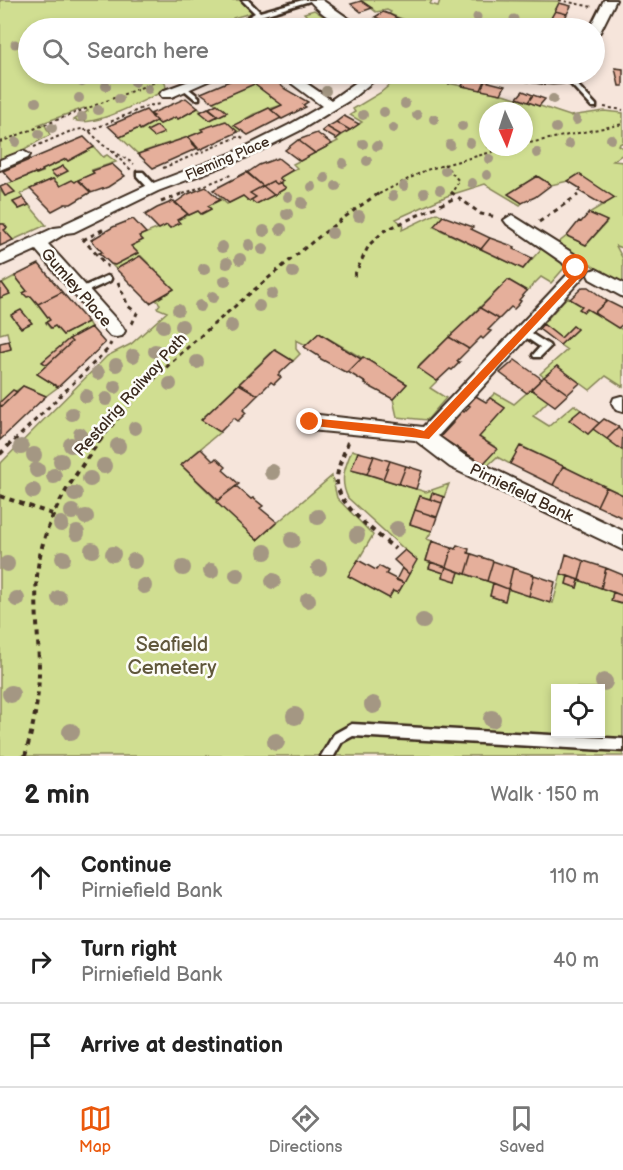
<!DOCTYPE html>
<html lang="en">
<head>
<meta charset="utf-8">
<style>
	:root { --surface:#fff; --page:#f6f6f6; --text:#222; --muted:#767676; --line:#e0e0e0; --accent:#ea580c }
	body { margin:0; font-family:"Balsamiq Sans",sans-serif; background:var(--page); color:var(--text) }
	.controls { position:absolute; right:18px; bottom:18px; display:grid; overflow:hidden; border-radius:0px; box-shadow:0 3px 9px #0003 }
	.controls button { width:54px; height:54px; display:grid; place-items:center; padding:0; border:0; border-bottom:2px solid var(--line); background:var(--surface); color:var(--text); font:30px sans-serif }
	.compass { position:absolute; left:479px; top:102px; width:54px; height:54px; border-radius:50%; background:var(--surface); box-shadow:0 3px 9px #0003; rotate:177deg }
	.stop { position:absolute; width:18px; height:18px; margin:-14px; border:4px solid #ea580c; border-radius:50%; background:#fff }
	.stop.end { background:#ea580c; border-color:#fff; box-shadow:0 2px 6px #0008 }
	.list { margin:0; padding:0; list-style:none }
	h2 { display:flex; justify-content:space-between; align-items:center; height:78px; margin:0; padding:0 24px; font-size:26px }
	h2 small { font-size:20px; font-weight:400; color:var(--muted) }
	.list li { display:grid; grid-template-columns:39px 1fr auto; gap:18px; align-items:center; box-sizing:border-box; height:84px; padding:0 24px; border-top:2px solid var(--line) }
	.list b { display:block; font-size:22px; white-space:nowrap }
	.list p { margin:0; font-size:20px; white-space:nowrap; color:var(--muted) }
	.list em { font-size:20px; font-style:normal; color:var(--muted) }
	.icon { flex:none; width:33px; height:33px; fill:none; stroke:currentColor; stroke-width:2; stroke-linecap:round; stroke-linejoin:round }
	.map { position:relative; flex:none; width:623px; height:756px; overflow:hidden }
	.search { position:absolute; background:var(--surface); box-shadow:0 3px 9px #0003; left:18px; right:18px; top:18px; height:66px; display:flex; align-items:center; gap:15px; box-sizing:border-box; padding:0 21px; border-radius:33px; color:var(--muted); font-size:22px }
	.sheet { height:330px; background:var(--surface) }
	nav { display:flex; justify-content:space-around; align-items:center; box-sizing:border-box; height:84px; border-top:2px solid var(--line); background:var(--surface); font-size:16px; color:var(--muted) }
	nav a { display:grid; justify-items:center; gap:3px }
	nav .on { color:var(--accent) }
	.map>svg:first-child { display:block }
	.green { fill:#d0de91; stroke:#868458; stroke-width:1.5; fill-rule:evenodd }
	.building { fill:#e5af9b; stroke:#3b2a1e; stroke-width:1.5 }
	.lines { fill:none; stroke-linecap:round; stroke-linejoin:round }
	.service-casing { stroke:#3b2a1e; stroke-width:5 }
	.minor-casing { stroke:#3b2a1e; stroke-width:4 }
	.path-far2 { stroke:#3b2a1e; stroke-width:2; stroke-dasharray:3 3; stroke-linecap:butt }
	.path-far1 { stroke:#3b2a1e; stroke-width:3; stroke-dasharray:4.5 4.5; stroke-linecap:butt }
	.path { stroke:#3b2a1e; stroke-width:4; stroke-dasharray:5 5; stroke-linecap:butt }
	.service { fill:#fdfcf7; fill-rule:evenodd }
	.minor { fill:#fdfcf7; fill-rule:evenodd }
	.tree { fill:#a49783 }
	.route { fill:#ea580c }
	.labels { text-anchor:middle; stroke-width:5; stroke-linejoin:round; paint-order:stroke }
	.far-street-label { font-size:14px; fill:#3b2a1e; stroke:#fdfcf7 }
	.street-label { font-size:16px; fill:#3b2a1e; stroke:#fdfcf7 }
	.near-park-label { font-size:20px; fill:#60573b; stroke:#fdfcf7 }
</style>
</head>
<body>
<div class="map">
<svg width="623" height="756" viewBox="0 0 623 756">
	<rect width="100%" height="100%" fill="#f6e5db"/>
	<filter id="ink" filterUnits="userSpaceOnUse"><feTurbulence type="fractalNoise" baseFrequency=".0167" numOctaves="2"/><feDisplacementMap in="SourceGraphic" scale="12" xChannelSelector="R" yChannelSelector="G"/><feConvolveMatrix kernelMatrix="1 2 1 2 8 2 1 2 1" color-interpolation-filters="sRGB"/></filter>
	<g filter="url(#ink)">
		<path class="green" d="M0,0H247L258,11L233,18L234,28H28V74H171L158,79L165,82L166,88L160,93C141,101 92,129 74,120L88,111L84,108L37,125H45L50,135L19,152L0,159Z
			M361,0H432L430,4L438,6L440,0L560,1L549,22L554,23L552,28H426L389,14L391,12L387,10L376,12Z
			M314,10L341,28H275L269,23L273,22L279,28L310,19L304,13Z
			M403,74L507,95L570,116L604,111L623,113V142L618,145L623,148V154L613,161L623,162V248L616,246L623,259V286L558,243L567,236L586,245L607,222L589,213L614,198L580,175L568,181L551,185L537,176L509,194L522,203L520,205L485,184L447,196L396,219L403,225L402,230L437,213L443,216L434,227L523,269L542,248L566,266L551,283L541,277L527,291L508,280L418,367L437,381L430,388L446,398L427,420L397,417L393,399L407,384L319,333L306,345L296,340V349L300,354L293,361L274,350L202,419L220,432L181,465L257,540L332,476L337,498L373,535L349,576L389,598L393,591L398,593L416,560L348,498C339,480 345,467 352,450L358,452L352,470L426,492L449,484L444,497L432,493L430,499L420,496L410,524L432,531L427,539L432,541L426,560L431,562L429,568L444,573V577L456,581L459,572L493,583L490,596L504,601L508,589L553,603L561,574L568,576L566,584L577,588L579,580L613,592L612,601L622,604L623,600V756H0V464L107,356L131,344L167,312L157,308L160,304L156,300L174,289L141,256L116,269L111,264L115,265L138,253L131,246L143,240L139,236L167,225L170,228L179,223L177,220L198,211L202,214L211,209L208,206L220,198L227,204L243,196L256,204L285,189L280,183L283,181L279,178L297,168L293,164L338,141L336,139L362,122L350,115L355,112L353,109L380,93ZM488,111H524V147H488ZM556,688H600V734H556Z
			M254,84L282,105L254,114L235,125L241,130L238,132L225,121L202,129L203,131C181,141 161,144 138,154L120,137L139,128L141,130L156,121L160,124L176,117L178,119L198,108L210,120L227,112L213,102Z
			M94,147L103,157L107,155L116,162L92,170L94,173L75,182L72,180L60,186L53,179L20,194L23,198L13,203L19,209L29,205L46,225L13,240L4,230L7,228L4,224H0V190L5,196L14,192L7,184L35,173L37,174L43,172L42,170L66,159L68,161Z
			M15,276L27,291L23,293L27,297L31,296L50,320L46,323L50,328L55,326L63,335L88,322L91,327L69,339L43,362L47,365L37,374L58,387L46,396L23,386L0,402V352L11,348L7,332L0,334V298L9,293L2,283Z
			M567,297L582,306L580,309H587L623,330V387L606,376L590,390L557,366L544,377L540,374L567,350L560,345L577,329L573,326L561,338L543,324Z
			M531,389L548,401L533,416L549,426L574,405L581,410L570,420L588,434L593,429L623,449V495L521,446L510,464L497,457L487,466L483,464L497,448L479,437L505,408L490,398L495,393L514,404Z"/>
		<path class="building" d="M361,1L372,8L361,12L351,4Z
			M559,3L571,6L567,14L555,11Z
			M555,11L567,14L563,23L550,20Z
			M383,12L389,14L397,18L389,23L375,17Z
			M397,18L411,24L401,28L389,23Z
			M615,68L623,69V86H619Z
			M246,74H268L285,89L308,102L303,105L306,107L282,119L271,110L282,105L254,84L213,102L201,93Z
			M435,74H443L454,76L449,84L431,79Z
			M466,77L485,81L481,90L462,86Z
			M485,81L505,86L501,94L481,90Z
			M523,91L533,95L528,102L517,98Z
			M533,95L545,99L539,106L528,102Z
			M186,98L198,108L178,119L176,117L160,124L152,117L154,116L150,114Z
			M217,104L227,112L219,116L209,108Z
			M208,108L218,116L210,120L200,112Z
			M269,108L281,118L248,135L234,125Z
			M146,110L156,121L140,130L139,128L120,137L108,126Z
			M344,116L346,117L359,124L350,130L336,122Z
			M226,121L238,132L199,150L192,143H194L188,137L203,131L201,129Z
			M336,122L350,130L341,135L327,127Z
			M157,126L164,133L154,137L147,131Z
			M327,127L341,135L336,139L322,131Z
			M317,133L332,144L315,153L298,140Z
			M84,137L94,147L68,161L66,159L42,170L43,171L36,174L35,173L13,182L3,171Z
			M188,137L198,148L153,168L138,154Z
			M298,140L315,153L300,161L285,150Z
			M278,158L293,170L279,178L283,181L277,184L273,181L263,186L247,173L259,165Z
			M112,164L125,176L108,187L91,193L78,180L94,173L92,171Z
			M63,166L68,171L56,177L51,172Z
			M247,172L263,186L250,193L256,197L249,201L243,196L229,203L213,190Z
			M579,174L615,198L603,205L579,191L581,189L568,181Z
			M537,176L551,185L535,197L522,203L508,194Z
			M53,179L60,186L72,180L75,182L78,180L91,192L71,204H65L52,211L30,189Z
			M273,181L277,184L280,183L286,188L274,195L263,186Z
			M7,184L15,192L5,196L0,187Z
			M263,186L274,195L256,204L251,200L256,197L250,193Z
			M206,187L220,200L208,206L211,209L201,214L198,211L189,215L175,203L188,194Z
			M23,198L29,205L19,209L13,202Z
			M174,201L188,214L177,220L180,223L170,228L167,225L159,229L145,215L157,208Z
			M589,213L607,221L586,245L567,236L579,221L581,222Z
			M443,216L473,227L471,229L490,238L481,249L434,226Z
			M133,219L146,233L139,236L143,240L131,246L138,253L115,265L111,264L99,253L102,252L91,240L113,227Z
			M0,224H4L7,228L4,230L13,240L0,246Z
			M490,238L515,247L514,249L532,258L523,269L481,249Z
			M140,256L174,289L150,303L116,269Z
			M39,264L62,292L38,304L31,296L27,297L23,293L27,291L15,276Z
			M508,280L527,291L519,300L521,301L518,305L514,309L511,307L499,319L480,308Z
			M2,283L10,294L0,298V284Z
			M583,287H588L607,301L594,313L587,309L584,312L579,309L582,306L570,299Z
			M62,292L88,322L63,335L55,326L51,328L46,322L50,320L38,304Z
			M607,301L623,309V324L618,328L594,313Z
			M480,308L499,319L488,330L491,331L483,339L481,337L469,349L449,337Z
			M21,310L32,323L21,328L11,315Z
			M543,324L561,338L573,326L577,329L560,345L539,329Z
			M91,327L105,343L58,387L37,374L72,342L69,339Z
			M319,333L361,359L347,373L319,358L320,357L304,347Z
			M449,337L469,349L457,361L460,362L452,370L450,369L437,381L418,368Z
			M69,339L72,342L47,365L42,362Z
			M9,341L11,349L0,352V343Z
			M275,350L293,361L278,375L281,377L274,384L271,382L258,395L239,384Z
			M363,357L407,384L393,399L365,384L366,383L348,372Z
			M515,360L542,379L527,393L500,373Z
			M557,366L580,383L568,394L544,377Z
			M544,377L568,394L555,406L531,389Z
			M239,384L258,395L243,410L246,413L238,421L234,418L220,432L201,420Z
			M23,386L46,396L0,440V405L2,406Z
			M13,390L17,392L2,406L0,405V402Z
			M474,395L486,402L490,398L505,408L479,437L497,449L483,464L440,437L453,423L449,421L460,409L464,412L470,406L466,404Z
			M581,410L599,423L588,434L569,420Z
			M604,419L619,427L607,439L593,429Z
			M618,428L623,432L622,450L607,439Z
			M520,446L563,466L553,485L510,464Z
			M201,449L213,461L216,458L226,467L223,470L239,484L218,500L181,465Z
			M358,452L374,456L367,474L351,470Z
			M374,456L390,461L383,479L367,474Z
			M390,461L406,466L399,484L383,479Z
			M406,466L422,471L416,489L399,484Z
			M563,466L606,487L597,506L553,485Z
			M236,486L251,499L253,498L263,506L260,508L277,522L257,540L216,502Z
			M606,487L623,495V518L597,506Z
			M432,493L444,497L442,503L430,499Z
			M420,496L442,503L437,517L415,510Z
			M415,510L437,517L432,531L410,524Z
			M432,541L452,548L446,567L426,561Z
			M457,545L469,549L468,553L472,554L466,574L446,567L452,548L456,549Z
			M405,550L417,560L409,574L394,560Z
			M472,554L493,561L487,581L466,574Z
			M566,554L584,561L579,580L561,574Z
			M358,560L376,570L379,566L388,571L386,574L404,583L398,593L393,591L389,598L348,576Z
			M493,561L513,568L508,589L487,581Z
			M584,561L606,568L601,588L579,580Z
			M431,562L446,567L444,573L429,568Z
			M446,567L459,572L456,581L443,577Z
			M402,568L409,574L404,583L396,580Z
			M513,568L534,575L529,596L508,589Z
			M606,568L623,575V596L601,588Z
			M534,575L555,582L550,603L529,596Z
			M568,576L579,580L577,588L566,584Z
			M493,583L508,589L505,601L490,596Z
			M613,592L623,596L622,604L611,601Z"/>
		<g class="lines">
			<defs>
				<path id="service" d="M242,0H248L260,12L303,0H313L254,18L251,28H245L248,17L255,13Z
					M567,75L569,76L596,105V107H592L565,78V76Z
					M184,85L199,97V99H195L182,88L181,87Z
					M137,172H143L156,186V190H150L137,176Z
					M107,276L110,277L111,279L110,281L84,293H78L77,291L78,289Z
					M524,329L549,345L550,347L540,357H534L533,355L540,347L521,334L520,332Z
					M352,724L623,739V751L353,736L342,742L334,756H321L334,734Z"/>
				<path id="minor" d="M309,0H322L362,28C342,30 322,15 309,0Z
					M604,0H616L600,32L594,36V28H590Z
					M208,74H224L172,97H162L160,94L162,91Z
					M279,74H293L331,100L368,74H382L350,100L299,131L245,158L158,191L74,232L66,233L48,244L122,326L125,331L122,336L116,337L110,336L36,250L0,266V253L54,228L62,227L64,224L148,185L235,152L289,125L322,106Z
					M512,74H581C565,90 533,82 513,77Z
					M23,151L30,155L28,158L0,170V160Z
					M512,215L574,254L584,268V276L438,436L464,455L623,531V550L450,467L415,440L310,430L303,427L301,422L303,417L310,414L423,427L568,274V269L562,262L507,224L504,220Z
					M596,269L623,283V297L590,279L588,275L590,271Z
					M621,396H623V412L616,410L612,403L614,398Z"/>
			</defs>
			<use href="#service" class="service-casing"/>
			<use href="#minor" class="minor-casing"/>
			<path class="path-far2" d="M559,0L592,7
				M604,107L623,110
				M89,131L147,106L160,104
				M0,142L176,74
				M524,144L623,124
				M34,147L71,131L82,129L89,131L103,145L134,164
				M111,151L131,170
				M444,164L459,181L451,194
				M163,168L240,136L244,139
				M183,194L233,174
				M379,194L426,170L510,147"/>
			<path class="path-far1" d="M451,192L481,214L497,217
				M161,202L186,192
				M539,222L578,195
				M82,238L108,267
				M83,240L106,228
				M354,276L369,245L384,231L455,198
				M118,282L128,306L137,313L132,324
				M14,441L108,349L111,343
				M100,441C143,383 200,336 254,290C295,256 336,221 381,192"/>
			<path class="path" d="M348,442C344,454 336,469 337,483C339,507 378,534 395,549
				M0,454L15,439
				M0,496L52,514
				M25,756C33,728 39,700 39,670C39,630 31,587 42,547C52,507 77,472 101,439"/>
			<use href="#service" class="service"/>
			<use href="#minor" class="minor"/>
		</g>
		<g class="tree">
			<circle cx="477" cy="17" r="4.5"/>
			<circle cx="514" cy="19" r="4.5"/>
			<circle cx="15" cy="44" r="4.5"/>
			<circle cx="82" cy="82" r="5"/>
			<circle cx="135" cy="82" r="5"/>
			<circle cx="106" cy="86" r="5"/>
			<circle cx="148" cy="89" r="5"/>
			<circle cx="326" cy="91" r="5"/>
			<circle cx="79" cy="98" r="5"/>
			<circle cx="119" cy="99" r="5"/>
			<circle cx="553" cy="99" r="5"/>
			<circle cx="36" cy="102" r="5"/>
			<circle cx="405" cy="104" r="5"/>
			<circle cx="98" cy="110" r="5"/>
			<circle cx="384" cy="112" r="5"/>
			<circle cx="363" cy="115" r="5"/>
			<circle cx="417" cy="115" r="5"/>
			<circle cx="82" cy="117" r="5"/>
			<circle cx="434" cy="119" r="5"/>
			<circle cx="576" cy="120" r="5"/>
			<circle cx="462" cy="126" r="5"/>
			<circle cx="52" cy="128" r="5"/>
			<circle cx="393" cy="128" r="5"/>
			<circle cx="556" cy="128" r="5"/>
			<circle cx="39" cy="134" r="5"/>
			<circle cx="611" cy="139" r="5"/>
			<circle cx="16" cy="142" r="5"/>
			<circle cx="470" cy="143" r="5"/>
			<circle cx="363" cy="144" r="5"/>
			<circle cx="569" cy="144" r="5"/>
			<circle cx="450" cy="145" r="5"/>
			<circle cx="377" cy="146" r="5"/>
			<circle cx="537" cy="153" r="5"/>
			<circle cx="489" cy="159" r="5"/>
			<circle cx="367" cy="161" r="5"/>
			<circle cx="343" cy="163" r="5"/>
			<circle cx="445" cy="171" r="5"/>
			<circle cx="487" cy="175" r="5"/>
			<circle cx="325" cy="178" r="5"/>
			<circle cx="472" cy="183" r="5"/>
			<circle cx="336" cy="186" r="5"/>
			<circle cx="404" cy="186" r="5"/>
			<circle cx="312" cy="187" r="5"/>
			<circle cx="440" cy="190" r="5"/>
			<circle cx="424" cy="193" r="5"/>
			<circle cx="393" cy="196" r="5"/>
			<circle cx="288" cy="197" r="5"/>
			<circle cx="302" cy="203" r="6"/>
			<circle cx="287" cy="214" r="6"/>
			<circle cx="359" cy="216" r="6"/>
			<circle cx="281" cy="229" r="6"/>
			<circle cx="264" cy="231" r="6"/>
			<circle cx="332" cy="233" r="6"/>
			<circle cx="249" cy="245" r="6"/>
			<circle cx="222" cy="247" r="6"/>
			<circle cx="263" cy="249" r="6"/>
			<circle cx="240" cy="259" r="6"/>
			<circle cx="227" cy="263" r="6"/>
			<circle cx="204" cy="269" r="6"/>
			<circle cx="293" cy="272" r="6"/>
			<circle cx="225" cy="281" r="6"/>
			<circle cx="272" cy="294" r="6"/>
			<circle cx="213" cy="297" r="6"/>
			<circle cx="200" cy="306" r="6"/>
			<circle cx="259" cy="306" r="6"/>
			<circle cx="178" cy="310" r="6"/>
			<circle cx="163" cy="326" r="7"/>
			<circle cx="182" cy="326" r="7"/>
			<circle cx="231" cy="326" r="7"/>
			<circle cx="155" cy="351" r="7"/>
			<circle cx="133" cy="356" r="7"/>
			<circle cx="197" cy="362" r="7"/>
			<circle cx="116" cy="365" r="7"/>
			<circle cx="98" cy="373" r="7"/>
			<circle cx="170" cy="384" r="7"/>
			<circle cx="115" cy="387" r="7"/>
			<circle cx="86" cy="396" r="7"/>
			<circle cx="106" cy="399" r="7"/>
			<circle cx="72" cy="414" r="7"/>
			<circle cx="135" cy="428" r="7"/>
			<circle cx="80" cy="434" r="7"/>
			<circle cx="71" cy="445" r="8"/>
			<circle cx="118" cy="446" r="8"/>
			<circle cx="21" cy="447" r="8"/>
			<circle cx="34" cy="455" r="8"/>
			<circle cx="61" cy="461" r="8"/>
			<circle cx="104" cy="466" r="8"/>
			<circle cx="37" cy="470" r="8"/>
			<circle cx="272" cy="472" r="8"/>
			<circle cx="54" cy="476" r="8"/>
			<circle cx="90" cy="479" r="8"/>
			<circle cx="33" cy="491" r="8"/>
			<circle cx="75" cy="494" r="8"/>
			<circle cx="72" cy="512" r="8"/>
			<circle cx="86" cy="517" r="8"/>
			<circle cx="318" cy="517" r="8"/>
			<circle cx="61" cy="524" r="8"/>
			<circle cx="397" cy="529" r="8"/>
			<circle cx="77" cy="533" r="8"/>
			<circle cx="357" cy="535" r="8"/>
			<circle cx="292" cy="540" r="8"/>
			<circle cx="92" cy="550" r="8"/>
			<circle cx="265" cy="552" r="8"/>
			<circle cx="113" cy="554" r="8"/>
			<circle cx="63" cy="558" r="8"/>
			<circle cx="134" cy="561" r="8"/>
			<circle cx="7" cy="564" r="8"/>
			<circle cx="183" cy="568" r="8"/>
			<circle cx="319" cy="568" r="8"/>
			<circle cx="211" cy="571" r="8"/>
			<circle cx="237" cy="575" r="8"/>
			<circle cx="273" cy="581" r="8"/>
			<circle cx="144" cy="586" r="8"/>
			<circle cx="59" cy="598" r="8"/>
			<circle cx="17" cy="599" r="8"/>
			<circle cx="308" cy="600" r="8"/>
			<circle cx="423" cy="621" r="8"/>
			<circle cx="604" cy="682" r="9"/>
			<circle cx="11" cy="694" r="9"/>
			<circle cx="373" cy="705" r="9"/>
			<circle cx="295" cy="716" r="9"/>
			<circle cx="492" cy="719" r="9"/>
			<circle cx="71" cy="732" r="9"/>
			<circle cx="276" cy="742" r="9"/>
		</g>
	</g>
	<path class="route" d="M576,265L581,268L579,278L429,439L306,425L305,422L310,418L413,428L424,431L572,275V268Z"/>
	<g class="labels">
		<g class="far-street-label">
			<text transform="translate(227 158) rotate(-23)" y="5">Fleming Place</text>
		</g>
		<g class="street-label">
			<text transform="translate(77 287) rotate(49)" y="6">Gumley Place</text>
			<text transform="translate(130 394) rotate(-48)" y="6">Restalrig Railway Path</text>
			<text transform="translate(522 492) rotate(26)" y="6">Pirniefield Bank</text>
		</g>
		<g class="near-park-label">
			<text x="172" y="651">Seafield<tspan x="172" dy="23">Cemetery</tspan></text>
		</g>
	</g>
</svg>
<div class="controls">
<button><svg class="icon" aria-label="locate" viewBox="0 0 24 24"><circle cx="12" cy="12" r="6"/><path d="M12 2v4M12 18v4M2 12h4M18 12h4"/></svg></button>
</div>
<svg class="compass" viewBox="-18 -18 36 36"><path d="M0-13l5 13h-10z" fill="#e53935"/><path d="M0 13l5-13h-10z" fill="#767676"/></svg>
<div class="stop" style="left:576px;top:268px"></div>
<div class="stop end" style="left:310px;top:422px"></div>
<div class="search"><svg class="icon" aria-label="search" viewBox="0 0 24 24"><circle cx="10" cy="10" r="6"/><path d="M15 15l6 6"/></svg>Search here</div>
</div>
<section class="sheet">
<h2>2 min<small>Walk · 150 m</small></h2>
<ul class="list">
<li><svg class="icon" aria-label="ahead" viewBox="0 0 24 24"><path d="M12 20V5M6 11l6-6 6 6"/></svg><div><b>Continue</b><p>Pirniefield Bank</p></div><em>110 m</em></li>
<li><svg class="icon" aria-label="right" viewBox="0 0 24 24"><path d="M7 20v-9h11M14 6l5 5-5 5"/></svg><div><b>Turn right</b><p>Pirniefield Bank</p></div><em>40 m</em></li>
<li><svg class="icon" aria-label="arrive" viewBox="0 0 24 24"><path d="M6 21V4h12l-3 4 3 4H6"/></svg><div><b>Arrive at destination</b></div></li>
</ul>
</section>
<nav>
<a class="on"><svg class="icon" aria-label="map" viewBox="0 0 24 24"><path d="M3 6l6-2 6 2 6-2v14l-6 2-6-2-6 2zM9 4v14M15 6v14"/></svg>Map</a>
<a><svg class="icon" aria-label="directions" viewBox="0 0 24 24"><path d="M12 3l9 9-9 9-9-9zM9 14v-3h6M13 9l2 2-2 2"/></svg>Directions</a>
<a><svg class="icon" aria-label="saved" viewBox="0 0 24 24"><path d="M7 4h10v16l-5-4-5 4z"/></svg>Saved</a>
</nav>
</body>
</html>
